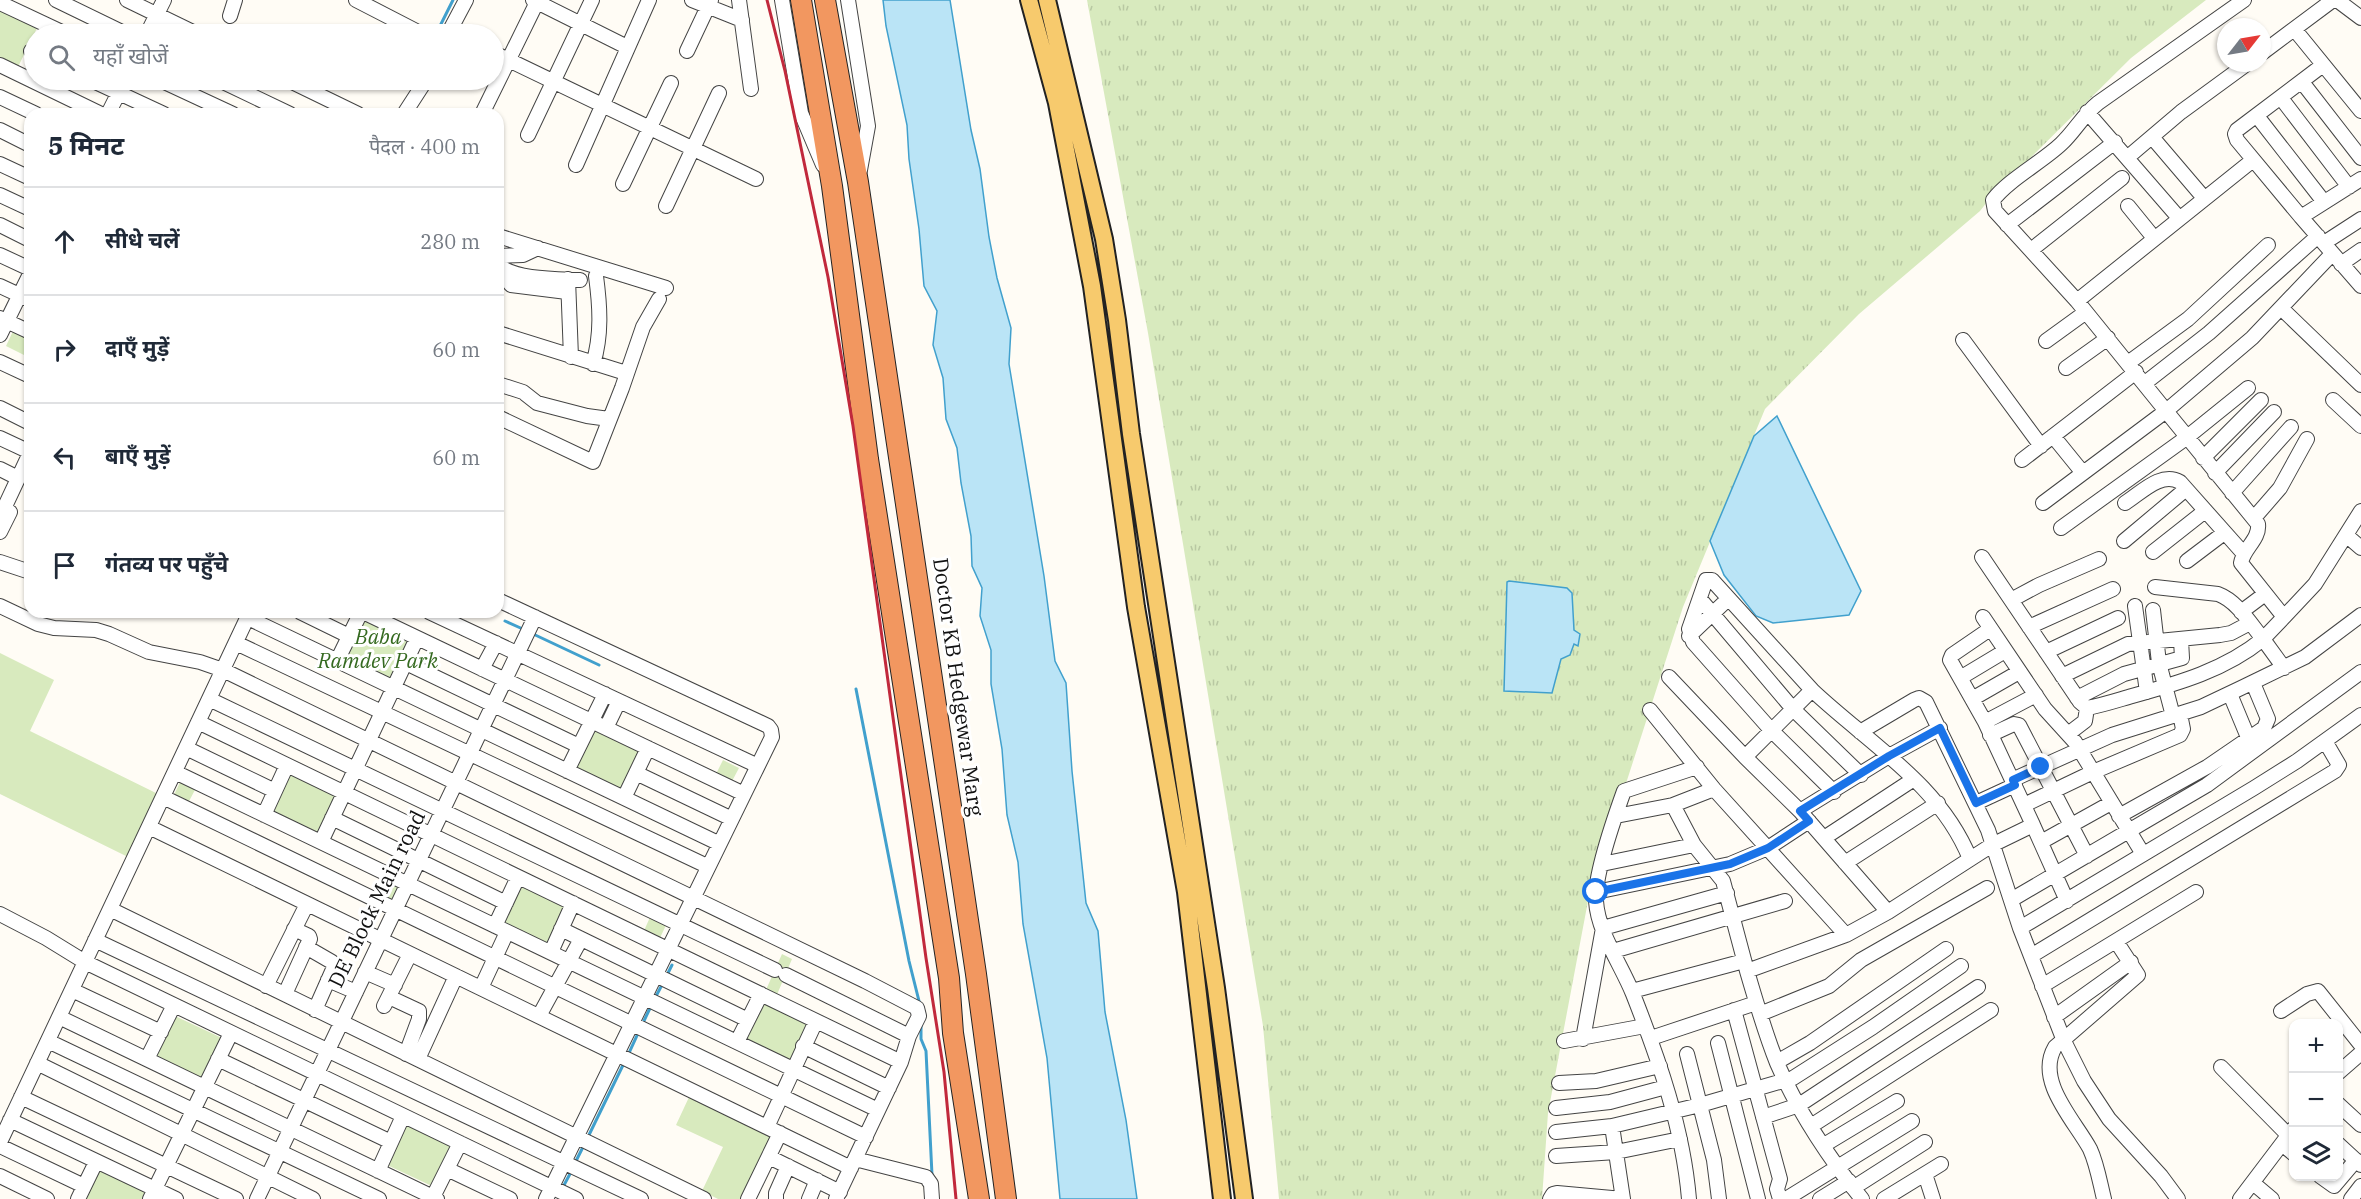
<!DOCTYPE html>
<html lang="hi">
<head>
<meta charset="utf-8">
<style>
	:root { --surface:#fff; --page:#f6f6f7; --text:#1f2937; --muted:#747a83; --line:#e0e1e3 }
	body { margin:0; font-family:"IBM Plex Serif","Noto Sans Devanagari",serif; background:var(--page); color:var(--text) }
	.controls { position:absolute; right:18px; bottom:18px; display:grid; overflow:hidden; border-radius:12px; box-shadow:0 2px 4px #0004 }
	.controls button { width:54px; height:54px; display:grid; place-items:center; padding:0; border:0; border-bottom:2px solid var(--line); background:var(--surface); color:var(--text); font:30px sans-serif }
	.compass { position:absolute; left:2217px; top:18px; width:54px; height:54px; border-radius:50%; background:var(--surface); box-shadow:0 2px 4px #0004; rotate:59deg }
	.stop { position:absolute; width:18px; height:18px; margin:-14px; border:4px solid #1a73e8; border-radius:50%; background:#fff }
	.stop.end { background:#1a73e8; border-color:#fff; box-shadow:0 2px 6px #0008 }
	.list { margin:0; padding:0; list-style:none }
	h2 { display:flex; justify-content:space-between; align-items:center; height:78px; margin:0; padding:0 24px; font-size:26px }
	h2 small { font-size:20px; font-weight:400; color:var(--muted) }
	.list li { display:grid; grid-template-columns:39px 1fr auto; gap:18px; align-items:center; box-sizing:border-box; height:108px; padding:0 24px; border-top:2px solid var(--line) }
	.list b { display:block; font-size:22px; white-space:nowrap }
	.list em { font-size:20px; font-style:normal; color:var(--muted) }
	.icon { flex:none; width:33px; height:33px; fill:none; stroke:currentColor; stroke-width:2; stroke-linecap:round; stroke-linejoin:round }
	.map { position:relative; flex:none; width:2361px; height:1199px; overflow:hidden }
	.search { position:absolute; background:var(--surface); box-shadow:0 2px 4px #0004; left:24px; top:24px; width:480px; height:66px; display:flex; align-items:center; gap:15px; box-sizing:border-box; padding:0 21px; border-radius:33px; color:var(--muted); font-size:22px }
	.panel { position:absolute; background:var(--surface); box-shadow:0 2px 4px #0004; left:24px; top:108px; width:480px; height:510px; border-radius:18px }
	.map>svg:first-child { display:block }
	.grass { fill:url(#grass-tufts) }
	.park { fill:#d8eabe }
	.water { fill:#bae4f6; stroke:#41a0cd; stroke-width:1.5 }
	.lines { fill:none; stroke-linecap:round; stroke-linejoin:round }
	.stream { stroke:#41a0cd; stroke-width:3 }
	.minor-casing { stroke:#444; stroke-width:16 }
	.major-casing { stroke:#222; stroke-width:20 }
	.highway-casing { stroke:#222; stroke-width:22 }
	.minor { stroke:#fff; stroke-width:14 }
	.major { stroke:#f7ca6d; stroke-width:16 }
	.highway { stroke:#f29760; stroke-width:20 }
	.rail { stroke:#c1293c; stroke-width:3 }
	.route { stroke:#1a73e8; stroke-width:8 }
	.labels { text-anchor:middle; stroke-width:6; stroke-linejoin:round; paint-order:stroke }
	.park-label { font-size:21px; font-style:italic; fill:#356a20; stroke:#fff }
	.street-label { font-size:21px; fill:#111; stroke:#fff }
</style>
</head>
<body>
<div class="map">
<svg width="2361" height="1199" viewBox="0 0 2361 1199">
	<defs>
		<pattern id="grass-tufts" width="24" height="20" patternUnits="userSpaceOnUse" patternTransform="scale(1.5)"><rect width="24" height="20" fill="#d8eabe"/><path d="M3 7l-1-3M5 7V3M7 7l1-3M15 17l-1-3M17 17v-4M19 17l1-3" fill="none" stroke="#b8c8a2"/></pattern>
	</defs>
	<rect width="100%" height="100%" fill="#fffcf5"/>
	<path class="grass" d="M1087,0H2206L2131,58L1991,197L1980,211L1859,314L1765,409L1683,607L1588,901L1548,1113L1542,1199H1279L1263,1026L1148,333Z"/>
	<path class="park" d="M0,8L38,26L17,69L0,61Z
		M14,329L30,337V358L6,346Z
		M364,617L411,640L392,680L345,658Z
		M0,653L54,680L30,731L158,794L128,857L0,794Z
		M594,728L641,751L622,792L575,769Z
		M723,760L739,768L730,785L714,778Z
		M289,772L336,795L317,836L270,813Z
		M181,780L196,788L187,805L173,797Z
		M383,877L399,885L390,902L374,894Z
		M520,884L567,906L547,947L500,925Z
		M651,915L667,923L659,940L643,933Z
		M782,954L792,959L776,997L765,992Z
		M763,1000L810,1023L791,1064L744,1041Z
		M175,1016L222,1038L203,1079L156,1057Z
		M690,1095L772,1135L742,1199H718L702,1191L723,1147L676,1125Z
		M406,1124L453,1146L434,1187L387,1165Z
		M100,1168L146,1191L142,1199H85Z"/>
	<path class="water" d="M883,0H950L971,130L980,169L989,237L997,278L1011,328L1009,364L1044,576L1055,661L1066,683L1072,771L1086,903L1098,931L1105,1012L1126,1120L1137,1199H1060L1047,1058L1023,924L1018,862L1007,815L1002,749L991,684V650L980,616L982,588L972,566L971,536L961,483L957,448L946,419L943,378L933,345L937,311L924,286L919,229L909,159L907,125L886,26Z
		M1777,416L1861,591L1849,615L1773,623L1756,616L1724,575L1710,541L1754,436Z
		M1509,581L1567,588L1572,593L1574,630L1580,634L1578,646L1574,644L1570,655L1561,659L1552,693L1504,691L1507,582Z"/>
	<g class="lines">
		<path class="stream" d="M438,30L453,0
			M505,621L525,630
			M531,633L599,665
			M856,689L909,961L920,1005
			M666,977L672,965
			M655,998L663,983
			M921,1024V1039L926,1051L932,1175
			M642,1025L652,1004
			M628,1055L639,1031
			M587,1139L625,1061
			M575,1163L584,1145
			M563,1187L571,1172"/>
		<defs>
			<path id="minor" d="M56,0L126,34
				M127,0L197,34
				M356,0L422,34
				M533,0L627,47
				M692,0L742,20
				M739,0L751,89
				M782,0L801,113L823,165
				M848,0L868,126L860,170
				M2337,0L2361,18
				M0,3L66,34
				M230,16L235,0
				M2295,30L2361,111
				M147,34L164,0
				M448,34L466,0
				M31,51L34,52
				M687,51L711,0
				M494,53L756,179
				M2262,53L2333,0
				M0,65L101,114
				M91,80L164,114
				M160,80L233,114
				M219,80L290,114
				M288,80L358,114
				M2302,82L2361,158
				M0,97L36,114
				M2281,98L2349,187
				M2087,112L2179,218
				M108,114L125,80
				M404,114L426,80
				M482,114L538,0
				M2257,116L2324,202
				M0,130L30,145
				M528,135L592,0
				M2152,137L2204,198
				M2128,157L2181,112L2248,63
				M0,164L30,178
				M576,165L649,0
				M2361,179L2301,217L2361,286
				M623,184L671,83
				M0,195L30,209
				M666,206L719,93
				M2128,206L2154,238
				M2301,217L2237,140L2235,134L2237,130L2323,65
				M0,225L30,240
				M2007,225L2115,142
				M498,236L666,288
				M2324,243L2361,219
				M2031,250L2122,178
				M0,255L30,269
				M498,256L523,255L538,248
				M2341,264L2361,250
				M498,265C516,280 557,279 580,280
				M510,272L507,280L511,285L567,292
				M568,279L571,357
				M0,286L30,300
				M2077,301L2253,160
				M2281,308L2361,385
				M0,318L30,332
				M498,333L626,373
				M0,335L30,274
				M1963,340L2041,446
				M2046,341L2086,312
				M0,362L30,376
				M2128,363L2188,319L2268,245
				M593,364C602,335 600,306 596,276
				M2066,368L2108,338
				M2145,383L2209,333L2318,236
				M498,384L523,392L537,403L587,416L609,419
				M2333,400L2361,426
				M0,408L30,423
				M498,417L593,462L622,388L643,327L659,299
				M2053,436L2083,473
				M0,438L30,452
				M2203,458L2261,400
				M2022,460L2136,372
				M0,469L18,478
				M2215,473L2274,412
				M2232,493L2291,427
				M2043,503L2166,411L2077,301L1995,211L1993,200C2008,180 2042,162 2061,144C2075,131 2083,115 2098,103L2244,0
				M2125,503C2141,493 2161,471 2180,482L2244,554
				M0,517L30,453
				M2254,518L2280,488L2307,439
				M2061,528L2186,438L2248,388
				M0,532L10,512
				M2346,535L2361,548
				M2124,541L2186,489
				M2153,552L2205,511
				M1982,557L2080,702L2087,708C2103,705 2118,700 2132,696C2179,683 2225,670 2263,639C2250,623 2237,601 2218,594L2155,587
				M2187,561L2224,533
				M0,562L30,572
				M1700,599L1793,709L1861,775
				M498,600L768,726L771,730L772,737L546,1199
				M2011,600L2039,585L2099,559
				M0,606L38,624L54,628L96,630L109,634L149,652L200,662L223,670L865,981L917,1008L919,1016L909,1036L901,1062L836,1199
				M2135,606L2147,692
				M2153,610L2159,663L2173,716
				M300,612L349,636
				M363,612L742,793
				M429,612L756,765
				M2241,612L2265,594
				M1983,617L2045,709L2075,742L2143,854
				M2284,617L2315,584L2361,511
				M248,618L718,843
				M2029,627L2113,589
				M1689,636L1728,599
				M236,643L707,866
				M2046,652L2118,618
				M337,661L361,612
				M406,663L579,746
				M2284,668L2263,639L2284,617L2241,563C2243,549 2260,539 2258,524L2166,411L2252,338L2332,254
				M482,669L496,643
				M2062,676L2128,644L2220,635L2231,633L2250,623
				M1669,677L1745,757
				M1960,678L2005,651
				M1812,690L1712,580H1706L1689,629L1693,642L1771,730L1834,792
				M2230,694L2252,747
				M2077,698L2124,674L2182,658L2181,640
				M209,699L775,970
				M1972,699L2019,672
				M1650,710L1714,789L1846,935
				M198,722L901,1062
				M1985,722L2036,695
				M606,728L619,701
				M1860,732L1914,700L1919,698L1926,702L1988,830L2020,928L2064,1041L2084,1081L2109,1119L2161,1176L2178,1199
				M2068,734L2085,721L2087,708
				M1990,735L2014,724L2019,725L2087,856
				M186,748L275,791
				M567,771L605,694
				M175,772L878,1110
				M636,773L730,818
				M2012,780L2112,735L2201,707L2241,688L2305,657L2361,615
				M1714,789L1673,805L1694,845L1723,881L1747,971
				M163,797L866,1137
				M624,798L648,748
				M1976,803L2015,785
				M2024,805L2093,772L2180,735L2183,729L2180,714
				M1800,811L1889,756L1940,728
				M264,815L287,765
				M1616,816L1673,805
				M2119,816L2207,767L2264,728L2268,719L2253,683
				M332,818L506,903
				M2033,825L2067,901
				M149,827L851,1168
				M1824,838L1914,779
				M321,842L417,638
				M2041,842L2111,803
				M1845,863L1938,803
				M1602,864L1694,845
				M1596,892L1730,864L1768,848L1809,821
				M2011,900L2207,785L2361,672
				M110,909L704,1199
				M1888,912L1800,811L1745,757L1812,690C1868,743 1940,784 1970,859
				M0,914L46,938L85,962L576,1199
				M495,926L518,877
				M2020,928L2254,788L2297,761L2361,715
				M561,929L748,1020
				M95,940L641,1199
				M306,947L332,962L334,967L315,1010
				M1613,951L1785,901
				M551,952L573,903
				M2031,956L2335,771L2339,765L2325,741
				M365,972L395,985
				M786,975L909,1036
				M328,980L356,992
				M266,986L307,904
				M2042,986L2196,892
				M481,988L507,932
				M72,990L161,1032
				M1632,991L1744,961
				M285,994L310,939L309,936L294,929
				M389,997L419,1011V1019L406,1054
				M384,1006L410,954
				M1734,1010L1780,1179L1777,1189L1780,1199
				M2281,1011L2307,994L2318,991L2361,1045
				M1760,1014L1829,986L1861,960L1987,888
				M539,1016L581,939
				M59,1017L437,1199
				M2054,1017L2131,962
				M1651,1038L1756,1003
				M1583,1039L1603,928L1727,893
				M48,1041L379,1199
				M1564,1041L1645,1026
				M737,1042L761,994
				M1718,1043L1758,1199
				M803,1046L889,1088
				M1687,1054L1714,1160L1719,1199
				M147,1059L174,1005
				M218,1059L391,1142
				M418,1059L456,976
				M1777,1062L1810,1043L1946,949
				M37,1063L313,1199
				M2221,1067L2288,1135
				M2338,1073L2361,1053
				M1559,1083L1596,1081L1660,1066
				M21,1097L236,1199
				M2338,1104L2361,1125
				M1556,1108L1610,1102L1666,1087
				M1763,1117L1799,1105L1978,987
				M10,1120L176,1199
				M1612,1126L1623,1199
				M1811,1126L1991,1010
				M767,1127L816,1021
				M1556,1132L1612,1126L1700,1105L1793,1078L1873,1027L1961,966
				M0,1142L250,612
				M2282,1144L2294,1154
				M2338,1144L2361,1165
				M1824,1145L1897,1101
				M0,1146L84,1186
				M1556,1156L1616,1152L1680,1139
				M769,1157L840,1192
				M855,1159L926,1177L931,1184L932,1199
				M447,1169L510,1199
				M378,1171L403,1116
				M1925,1174L1933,1199
				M0,1176L47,1199
				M2320,1176L2334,1186L2356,1160
				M2253,1183L2272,1199
				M1853,1188L1925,1142
				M433,1197L460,1143
				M78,1199L96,1162
				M150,1199L231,1033
				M257,1199L535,617
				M748,1199L780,1133
				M776,1199V1193L788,1166
				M809,1199L817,1180
				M1550,1199L1553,1194L1557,1193L1623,1199
				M1689,1199C1683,1128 1659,1060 1633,994C1621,964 1598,933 1596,901C1594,877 1615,816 1624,791L1697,767
				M1786,1199L1912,1121
				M1820,1199L1849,1181
				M1862,1199C1829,1158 1798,1111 1777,1063C1765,1033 1756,1002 1747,971L1846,935L1888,912L1992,845L2033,825L1985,722L1950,660L1952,655L1990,629
				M1884,1199L1941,1164
				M2104,1199C2100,1183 2097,1164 2090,1149C2075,1121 2035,1081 2055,1047L2138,975L2116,941
				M2240,1199L2293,1129
				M2351,1199L2361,1186"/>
			<path id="major" d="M1029,0L1057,103L1092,286L1136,607L1186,892L1222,1199
				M1047,0L1104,239L1117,320L1131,434L1216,988L1244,1199"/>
			<path id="highway" d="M801,0L832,186L868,459L949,978L953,1033L979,1199
				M825,0L858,182L976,974L1006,1199"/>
		</defs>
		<use href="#minor" class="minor-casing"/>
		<use href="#major" class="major-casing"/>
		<use href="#highway" class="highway-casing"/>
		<use href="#minor" class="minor"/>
		<use href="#major" class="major"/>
		<use href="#highway" class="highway"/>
		<path class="rail" d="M767,0L785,71L828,277L853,426L926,958L944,1072L956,1199"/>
	</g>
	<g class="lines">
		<path class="route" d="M1596,892L1730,864L1768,848L1809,821L1800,811L1889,756L1940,728L1976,803L2015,785L2013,780L2041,767"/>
	</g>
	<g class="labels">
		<g class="park-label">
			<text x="378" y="644">Baba<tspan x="378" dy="24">Ramdev Park</tspan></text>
		</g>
		<g class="street-label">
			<text transform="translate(958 687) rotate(82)" y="7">Doctor KB Hedgewar Marg</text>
			<text transform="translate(377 899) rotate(-64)" y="7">DE Block Main road</text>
		</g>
	</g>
</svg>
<div class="controls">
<button>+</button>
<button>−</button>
<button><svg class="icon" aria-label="layers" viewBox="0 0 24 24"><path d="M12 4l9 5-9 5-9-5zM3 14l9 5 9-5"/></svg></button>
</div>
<svg class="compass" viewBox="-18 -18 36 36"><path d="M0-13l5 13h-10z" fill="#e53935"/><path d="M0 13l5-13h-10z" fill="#747a83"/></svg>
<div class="stop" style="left:1596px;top:892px"></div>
<div class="stop end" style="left:2041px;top:767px"></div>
<div class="search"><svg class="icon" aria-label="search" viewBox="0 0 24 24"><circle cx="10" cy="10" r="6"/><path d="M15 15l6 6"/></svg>यहाँ खोजें</div>
<section class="panel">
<h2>5 मिनट<small>पैदल · 400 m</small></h2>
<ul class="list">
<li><svg class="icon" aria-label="ahead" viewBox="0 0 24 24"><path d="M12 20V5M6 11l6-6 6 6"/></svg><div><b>सीधे चलें</b></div><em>280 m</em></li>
<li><svg class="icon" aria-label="right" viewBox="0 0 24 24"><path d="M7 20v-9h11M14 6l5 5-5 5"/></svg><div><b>दाएँ मुड़ें</b></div><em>60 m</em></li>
<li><svg class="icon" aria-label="left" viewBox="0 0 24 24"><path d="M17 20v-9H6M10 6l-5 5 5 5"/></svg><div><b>बाएँ मुड़ें</b></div><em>60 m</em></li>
<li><svg class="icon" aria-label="arrive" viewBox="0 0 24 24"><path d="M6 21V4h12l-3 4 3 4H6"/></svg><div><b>गंतव्य पर पहुँचे</b></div></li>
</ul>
</section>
</div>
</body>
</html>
